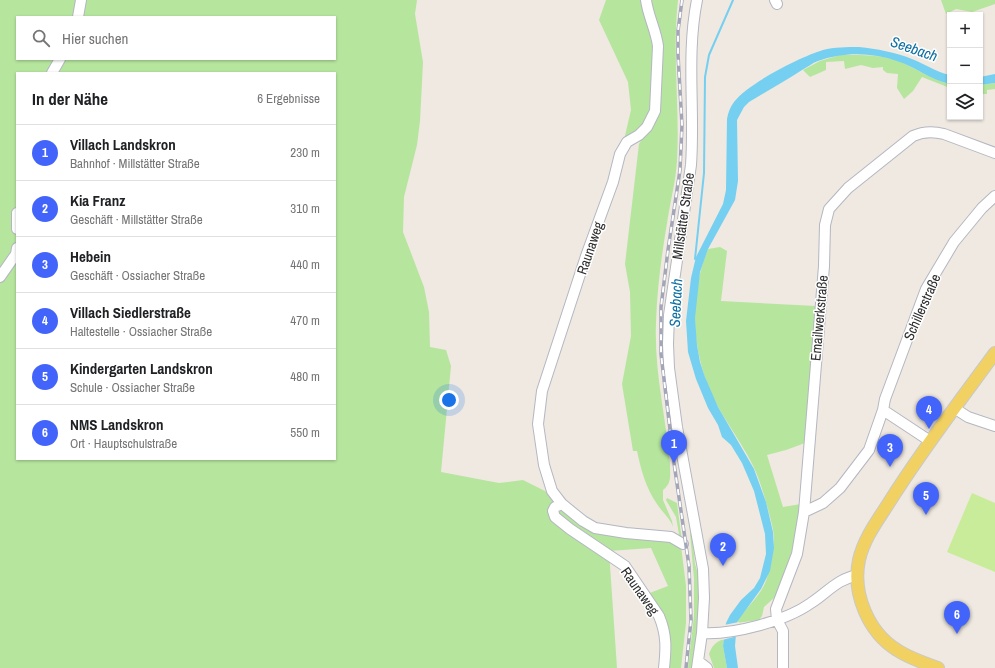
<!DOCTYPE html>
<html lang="de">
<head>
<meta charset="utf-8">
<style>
	:root { --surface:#fff; --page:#f6f6f6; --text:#202124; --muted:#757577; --line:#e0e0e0; --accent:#4264fb }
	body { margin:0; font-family:"Archivo Narrow",sans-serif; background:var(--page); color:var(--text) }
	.controls { position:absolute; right:12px; top:12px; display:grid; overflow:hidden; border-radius:0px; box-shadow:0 1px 3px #0004 }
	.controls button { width:36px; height:36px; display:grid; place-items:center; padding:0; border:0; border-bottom:1px solid var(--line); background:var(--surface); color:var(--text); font:20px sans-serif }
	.you { position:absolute; left:449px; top:400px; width:14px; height:14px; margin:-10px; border:3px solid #fff; border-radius:50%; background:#1a73e8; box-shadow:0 0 0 6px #1a73e833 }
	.badge { display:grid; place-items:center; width:26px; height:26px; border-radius:50%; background:var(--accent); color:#fff; font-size:13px; font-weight:700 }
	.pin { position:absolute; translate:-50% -33px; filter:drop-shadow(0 1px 2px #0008) }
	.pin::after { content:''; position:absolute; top:21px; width:14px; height:12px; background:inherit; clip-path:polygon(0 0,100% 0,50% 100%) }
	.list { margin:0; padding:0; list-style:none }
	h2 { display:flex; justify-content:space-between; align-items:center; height:52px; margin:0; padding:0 16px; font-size:17px }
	h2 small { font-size:13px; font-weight:400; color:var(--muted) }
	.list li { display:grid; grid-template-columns:26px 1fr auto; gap:12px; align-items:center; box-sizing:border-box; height:56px; padding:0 16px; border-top:1px solid var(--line) }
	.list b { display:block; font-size:15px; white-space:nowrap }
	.list p { margin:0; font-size:13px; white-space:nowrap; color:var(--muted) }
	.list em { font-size:13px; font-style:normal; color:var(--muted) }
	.icon { flex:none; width:22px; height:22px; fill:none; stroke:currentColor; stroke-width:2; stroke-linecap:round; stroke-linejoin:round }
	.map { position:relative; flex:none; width:995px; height:668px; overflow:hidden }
	.search { position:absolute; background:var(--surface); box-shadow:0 1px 3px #0004; left:16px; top:16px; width:320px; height:44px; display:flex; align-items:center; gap:10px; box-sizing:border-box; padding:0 14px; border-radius:0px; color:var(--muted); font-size:15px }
	.panel { position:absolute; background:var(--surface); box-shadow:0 1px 3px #0004; left:16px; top:72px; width:320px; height:388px; border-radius:0px }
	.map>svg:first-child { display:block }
	.green { fill:#b6e59e; fill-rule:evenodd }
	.pitch { fill:#c9ec9a }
	.water { fill:#75cff0 }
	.pier { fill:#efe9e1 }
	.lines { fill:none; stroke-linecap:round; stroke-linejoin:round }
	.stream { stroke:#75cff0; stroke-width:2 }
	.minor-casing { stroke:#b4b7c1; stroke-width:12 }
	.major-casing { stroke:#c9c9c9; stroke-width:14 }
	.minor { stroke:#fff; stroke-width:10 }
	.major { stroke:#f2d163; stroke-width:12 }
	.rail-casing { stroke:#a3a6b8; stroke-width:3.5 }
	.rail { stroke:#fff; stroke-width:2; stroke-dasharray:6; stroke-linecap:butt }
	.labels { text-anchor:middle; stroke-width:3; stroke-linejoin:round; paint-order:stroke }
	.street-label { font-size:14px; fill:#2e2e2e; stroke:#fff }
	.water-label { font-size:15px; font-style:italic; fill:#0d6fa3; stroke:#fff }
</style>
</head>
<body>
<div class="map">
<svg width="995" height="668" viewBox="0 0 995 668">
	<rect width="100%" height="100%" fill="#efe9e1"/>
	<path class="green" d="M0,0H417L415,14L423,62L420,121L417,145L404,197L403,232L424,287L429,312L430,347L446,350L451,366L441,472L499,483L523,480L551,494L596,531L674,542L681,546L686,586V623L681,668H664L667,654L647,594L668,586L651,548L609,551L617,668H0ZM17,17H335V59H17ZM17,73H335V459H17Z
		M606,0H643L645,18L654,41L651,108L640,129L624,140L631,110L628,82L599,20Z
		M648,0H678C672,54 680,107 677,161C676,179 671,199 668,217C662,252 657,288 656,323C654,372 666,416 670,465C670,475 672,483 663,490V500L672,521L673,527C670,518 662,512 657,504C646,488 641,470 637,451H633L622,384L631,336L630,292L625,264L639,144L649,127L659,90Z
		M941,0H995V4L972,12L956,9L946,14Z
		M840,55C859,55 880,54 899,61C915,68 933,80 950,84V88L922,77L913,91L904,99L897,88L898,74L887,73L883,70V67L873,68L861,65L845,69L844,61L826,62V70L810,77L803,70L820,61Z
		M995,83V89L987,90V94H980V85Z
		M720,247L727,251L721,301L816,306L805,443L786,450L767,455L783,507L801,504L792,551L787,569L775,597L764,607L762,616L759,620L736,623C745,608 762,595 767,578C770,567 774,550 774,539C774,531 771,521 769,513C765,498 761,484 755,470C745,448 730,428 718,407C692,359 687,300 708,249Z
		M667,498L677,503L682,541L680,540L676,517L666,500Z
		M690,533L692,534L695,564L699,577L700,614L693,668H688L694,616V579Z
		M724,639L723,646L727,668H714L709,654C712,646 715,642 724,639Z"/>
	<path class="pitch" d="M972,493L995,503V572L947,552Z"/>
	<path class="water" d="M859,47C877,49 895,52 912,59C925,64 936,72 950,75V84C930,80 916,67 897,61C872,52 842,52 818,61C812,63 808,67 802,70C785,81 767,91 749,102L744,107L737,120L738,181L735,200L708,249L700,272L695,318L697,345L700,362L705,377L718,407L754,469L766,502L773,532L774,548L770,571L761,589L737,622L735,646L738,668H727L723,646L726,623L730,615L741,600L754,588L760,578L766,554L765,534L754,491L742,463L731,445L722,437L718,425L708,408L696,379L688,352L686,321L691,278L696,257L723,204L726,190L727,119C728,113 730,107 734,102C747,84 800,57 823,50C834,47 847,47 859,47Z
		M995,74V83L980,85V77Z"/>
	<path class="pier" d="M739,622L738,636L722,640L724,625Z"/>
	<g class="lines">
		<path class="stream" d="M695,259L704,173L705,77L709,55L733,0"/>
		<defs>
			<path id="minor" d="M646,0C648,16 656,30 658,46L655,111L647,127L639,135L627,142L620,154L613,182L586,256L542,391L538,424L544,465L552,491L562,504L583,521L595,528L626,533L671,537L683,544
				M697,0C686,55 695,110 691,165L669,315L668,344L669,368L677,427L703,569L704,598L702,633L697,668
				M775,0L777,4
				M78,17L81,0
				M52,73L60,59
				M17,213V229
				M0,277L16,254L17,248
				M954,408L968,417L995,426
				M883,410L930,441
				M562,504L555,507L553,511L555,517L570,529L625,566L659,616C667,635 666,649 664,668
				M804,512L823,503L840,488L869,450L883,410L885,399L926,289L954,242L982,208L995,196
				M702,633C733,635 786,621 811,603C828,592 837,579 858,575
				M698,661L707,668
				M783,668V631L777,620L776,609L797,554L804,512L824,266L825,225L829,209L848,188L913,136C924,131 933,131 944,134L995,153"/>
			<path id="major" d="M938,668C924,663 909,658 897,650C868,632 852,593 859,560C864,538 878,520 890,501C922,450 959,402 995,353"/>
		</defs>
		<use href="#minor" class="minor-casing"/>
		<use href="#major" class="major-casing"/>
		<use href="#minor" class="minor"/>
		<use href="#major" class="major"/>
		<defs>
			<path id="rail" d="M682,0L678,31V55L682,125L680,170L668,250L661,307V354L674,463L689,566L691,620L686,668"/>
		</defs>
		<use href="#rail" class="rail-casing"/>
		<use href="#rail" class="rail"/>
	</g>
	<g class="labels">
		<g class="street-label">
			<text transform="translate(683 216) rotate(-82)" y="5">Millstätter Straße</text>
			<text transform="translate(590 248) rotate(-71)" y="5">Raunaweg</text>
			<text transform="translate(922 307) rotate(-66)" y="5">Schillerstraße</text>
			<text transform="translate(819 318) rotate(-85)" y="5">Emailwerkstraße</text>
			<text transform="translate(640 591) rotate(55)" y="5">Raunaweg</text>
		</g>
		<g class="water-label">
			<text transform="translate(914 49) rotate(19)" y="5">Seebach</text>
			<text transform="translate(676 303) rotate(-87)" y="5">Seebach</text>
		</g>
	</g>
</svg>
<div class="controls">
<button>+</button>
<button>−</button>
<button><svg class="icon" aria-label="layers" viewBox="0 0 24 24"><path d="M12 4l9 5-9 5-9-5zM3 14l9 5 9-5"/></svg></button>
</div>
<div class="you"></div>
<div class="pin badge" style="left:674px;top:463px">1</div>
<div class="pin badge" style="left:723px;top:566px">2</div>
<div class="pin badge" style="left:890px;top:467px">3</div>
<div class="pin badge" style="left:929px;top:429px">4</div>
<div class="pin badge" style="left:926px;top:515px">5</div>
<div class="pin badge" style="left:957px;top:634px">6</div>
<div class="search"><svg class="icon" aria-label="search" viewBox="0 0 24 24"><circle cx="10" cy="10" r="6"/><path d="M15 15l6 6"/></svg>Hier suchen</div>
<section class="panel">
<h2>In der Nähe<small>6 Ergebnisse</small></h2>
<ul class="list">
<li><span class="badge">1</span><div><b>Villach Landskron</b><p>Bahnhof · Millstätter Straße</p></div><em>230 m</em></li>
<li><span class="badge">2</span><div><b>Kia Franz</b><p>Geschäft · Millstätter Straße</p></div><em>310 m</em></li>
<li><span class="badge">3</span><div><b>Hebein</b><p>Geschäft · Ossiacher Straße</p></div><em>440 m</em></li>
<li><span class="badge">4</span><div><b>Villach Siedlerstraße</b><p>Haltestelle · Ossiacher Straße</p></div><em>470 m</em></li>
<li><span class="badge">5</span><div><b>Kindergarten Landskron</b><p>Schule · Ossiacher Straße</p></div><em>480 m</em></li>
<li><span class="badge">6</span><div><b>NMS Landskron</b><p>Ort · Hauptschulstraße</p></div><em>550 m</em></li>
</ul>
</section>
</div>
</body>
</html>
